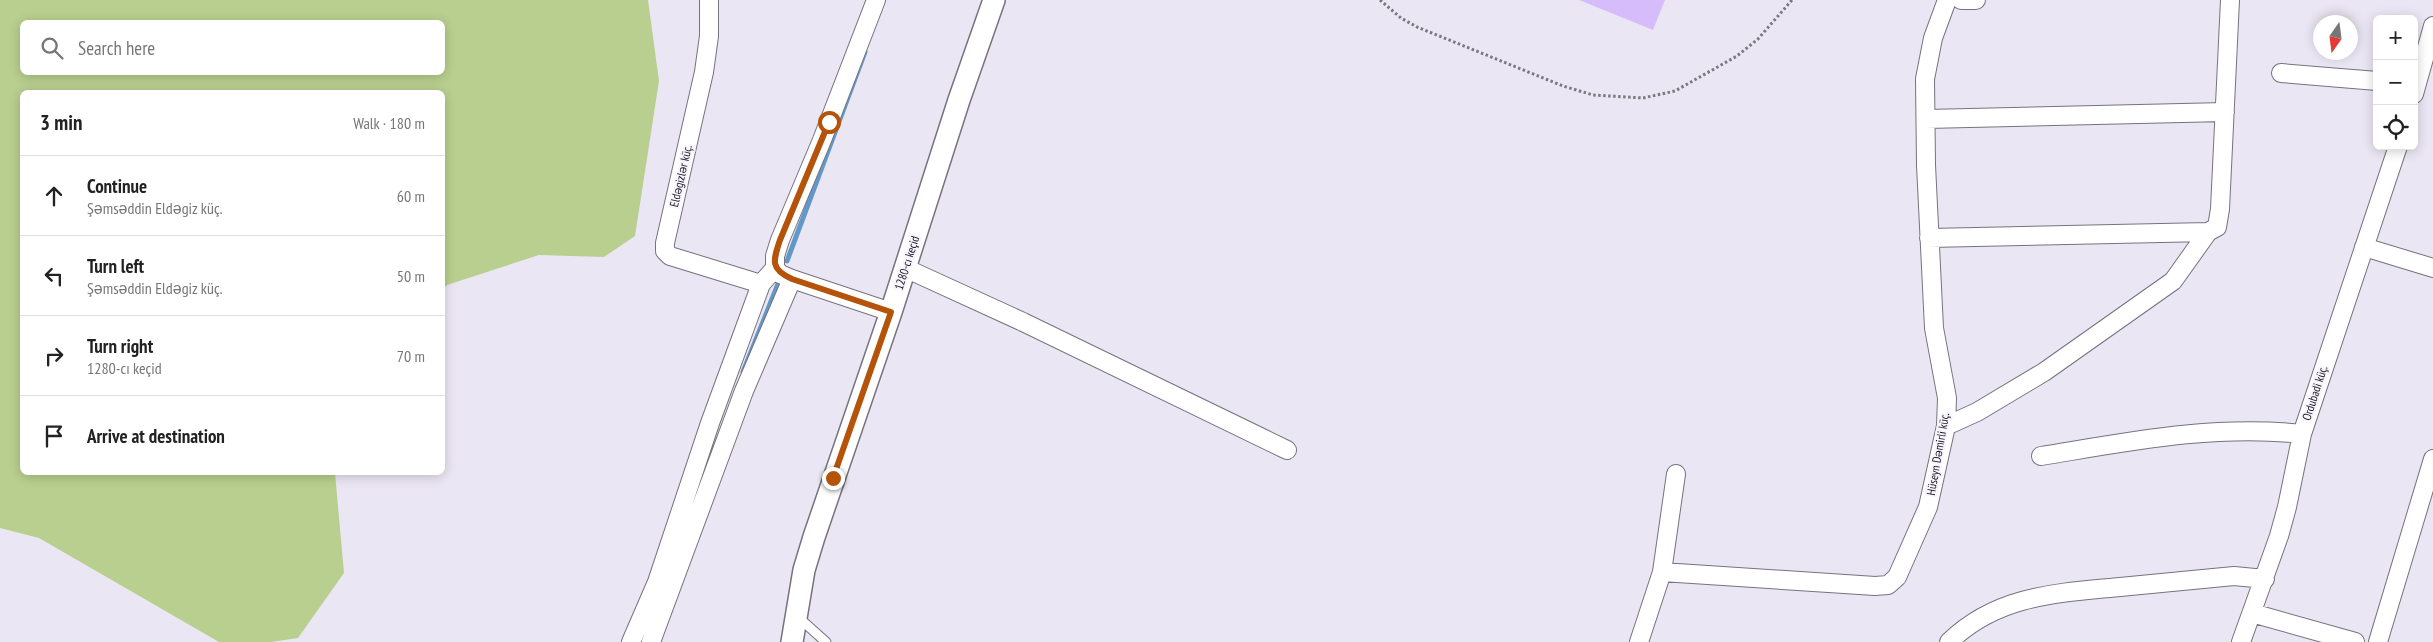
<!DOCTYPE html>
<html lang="en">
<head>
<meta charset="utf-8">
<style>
	:root { --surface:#fff; --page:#f2f2f2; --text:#222; --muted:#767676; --line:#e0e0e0 }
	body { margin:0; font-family:"PT Sans Narrow",sans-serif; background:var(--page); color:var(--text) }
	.controls { position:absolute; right:15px; top:15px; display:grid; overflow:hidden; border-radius:8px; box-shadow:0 2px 12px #0003 }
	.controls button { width:45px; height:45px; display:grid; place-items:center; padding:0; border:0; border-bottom:1px solid var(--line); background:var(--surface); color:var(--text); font:25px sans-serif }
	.compass { position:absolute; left:2313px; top:15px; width:45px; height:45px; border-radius:50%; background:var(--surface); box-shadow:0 2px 12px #0003; rotate:194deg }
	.stop { position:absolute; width:15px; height:15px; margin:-11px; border:4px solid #b45309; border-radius:50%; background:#fff }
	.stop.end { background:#b45309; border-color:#fff; box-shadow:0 1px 5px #0008 }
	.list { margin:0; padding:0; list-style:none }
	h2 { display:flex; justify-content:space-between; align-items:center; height:65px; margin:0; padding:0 20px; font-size:21px }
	h2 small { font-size:16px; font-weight:400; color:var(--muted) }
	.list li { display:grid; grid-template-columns:32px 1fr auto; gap:15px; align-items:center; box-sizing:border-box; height:80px; padding:0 20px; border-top:1px solid var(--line) }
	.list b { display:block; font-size:19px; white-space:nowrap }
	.list p { margin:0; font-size:16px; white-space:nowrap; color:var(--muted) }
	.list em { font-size:16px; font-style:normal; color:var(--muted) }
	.icon { flex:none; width:28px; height:28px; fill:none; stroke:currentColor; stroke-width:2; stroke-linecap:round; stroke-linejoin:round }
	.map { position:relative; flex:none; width:2433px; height:642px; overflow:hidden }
	.search { position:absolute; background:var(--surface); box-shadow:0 2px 12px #0003; left:20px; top:20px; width:425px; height:55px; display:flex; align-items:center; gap:12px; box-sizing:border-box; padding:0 18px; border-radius:8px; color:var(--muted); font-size:19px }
	.panel { position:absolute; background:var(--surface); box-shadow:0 2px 12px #0003; left:20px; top:90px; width:425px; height:385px; border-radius:8px }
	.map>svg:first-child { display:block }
	.green { fill:#b9cf8f; fill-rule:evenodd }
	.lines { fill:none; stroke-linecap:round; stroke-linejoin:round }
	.stream { stroke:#6099c7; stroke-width:5 }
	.building { fill:#d7bcfc }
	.service-casing { stroke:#77727e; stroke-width:11 }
	.minor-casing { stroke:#77727e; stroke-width:20 }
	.tertiary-casing { stroke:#77727e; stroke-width:24 }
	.path { stroke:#7b7880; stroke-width:3; stroke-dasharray:2.5 2.5; stroke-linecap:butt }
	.service { stroke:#fff; stroke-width:9 }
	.minor { stroke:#fff; stroke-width:18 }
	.tertiary { stroke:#fff; stroke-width:21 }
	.route { stroke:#b45309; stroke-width:6 }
	.labels { text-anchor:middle; stroke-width:4; stroke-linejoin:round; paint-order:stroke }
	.street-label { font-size:12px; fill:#1b191e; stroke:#f8f4fe }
</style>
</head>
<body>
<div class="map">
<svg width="2433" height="642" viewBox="0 0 2433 642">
	<rect width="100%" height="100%" fill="#ebe6f3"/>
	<path class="green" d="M0,0H648L659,81L635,236L604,257L539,255L447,285L443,289L442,92H22V472L335,473L344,573L298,638L271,642H219L39,538L0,528ZM22,22H442V72H22Z"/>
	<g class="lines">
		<path class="stream" d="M787,261L865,52
			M743,372L778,284"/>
	</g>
	<path class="building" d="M1579,0H1665L1653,30Z"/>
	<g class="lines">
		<defs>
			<path id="service" d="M798,617L826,642"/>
			<path id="minor" d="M709,0V36L704,72L665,243V251L670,256L761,284
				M876,0L822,140L780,240L775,256V268L780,274L792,279L891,312
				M1961,0H1976
				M2281,73L2377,81
				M2414,94L2433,26
				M1926,119L2225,112
				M1929,238L2208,232L2217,227L2220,209L2230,0
				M2364,247L2433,268
				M905,268L1023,322L1287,450
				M1946,426L1977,412L2044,372L2173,281L2208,232
				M2041,456C2127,442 2215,424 2302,434
				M1662,572L1875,586L1888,585L1897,577L1928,507L1946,426L1947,398L1934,328L1926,165L1925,79L1933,38L1947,0
				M2252,613L2355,642
				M631,642L657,582L710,423L761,284L775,268
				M651,642L744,391L792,279
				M1639,642L1662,572L1676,474
				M1949,642C1997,595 2057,593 2120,587C2158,583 2196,580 2234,576L2265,579
				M2241,642L2279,536L2287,507L2302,434L2398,146
				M2378,642L2433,459"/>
			<path id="tertiary" d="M792,642L804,570L814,537L891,312L959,100L994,0"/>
		</defs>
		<use href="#service" class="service-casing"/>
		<use href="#minor" class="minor-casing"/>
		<use href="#tertiary" class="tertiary-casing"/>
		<path class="path" d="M1380,0L1401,18L1417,27L1563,86L1593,95L1643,98L1675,91L1737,56L1758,39L1792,0"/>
		<use href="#service" class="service"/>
		<use href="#minor" class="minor"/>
		<use href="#tertiary" class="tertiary"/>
	</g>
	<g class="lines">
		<path class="route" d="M829,122L780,240C773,261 770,269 792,279L891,312L833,478"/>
	</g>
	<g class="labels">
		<g class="street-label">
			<text transform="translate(681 176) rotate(-77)" y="4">Eldəgizlər küç.</text>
			<text transform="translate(907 263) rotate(-72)" y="4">1280-cı keçid</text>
			<text transform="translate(2315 393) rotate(-72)" y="4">Ordubadi küç.</text>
			<text transform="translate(1938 454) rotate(-80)" y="4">Hüseyn Dəmirli küç.</text>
		</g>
	</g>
</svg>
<div class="controls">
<button>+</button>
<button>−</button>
<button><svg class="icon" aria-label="locate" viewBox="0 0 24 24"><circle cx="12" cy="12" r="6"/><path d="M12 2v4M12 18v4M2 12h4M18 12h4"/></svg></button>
</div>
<svg class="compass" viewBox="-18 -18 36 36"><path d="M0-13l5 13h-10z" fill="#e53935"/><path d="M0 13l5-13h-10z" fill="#767676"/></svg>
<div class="stop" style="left:829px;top:122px"></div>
<div class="stop end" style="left:833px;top:478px"></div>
<div class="search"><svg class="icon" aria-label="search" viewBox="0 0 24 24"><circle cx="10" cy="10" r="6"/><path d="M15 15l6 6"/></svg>Search here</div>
<section class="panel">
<h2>3 min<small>Walk · 180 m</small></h2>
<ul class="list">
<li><svg class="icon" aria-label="ahead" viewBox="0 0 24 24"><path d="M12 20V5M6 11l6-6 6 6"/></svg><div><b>Continue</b><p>Şəmsəddin Eldəgiz küç.</p></div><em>60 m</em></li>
<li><svg class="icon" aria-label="left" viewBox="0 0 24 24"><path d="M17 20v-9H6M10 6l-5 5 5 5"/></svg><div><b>Turn left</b><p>Şəmsəddin Eldəgiz küç.</p></div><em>50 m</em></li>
<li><svg class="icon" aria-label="right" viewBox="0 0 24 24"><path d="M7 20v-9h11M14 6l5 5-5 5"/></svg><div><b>Turn right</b><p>1280-cı keçid</p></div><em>70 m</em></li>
<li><svg class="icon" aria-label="arrive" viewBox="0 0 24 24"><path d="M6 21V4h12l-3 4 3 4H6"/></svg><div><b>Arrive at destination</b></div></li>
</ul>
</section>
</div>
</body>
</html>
